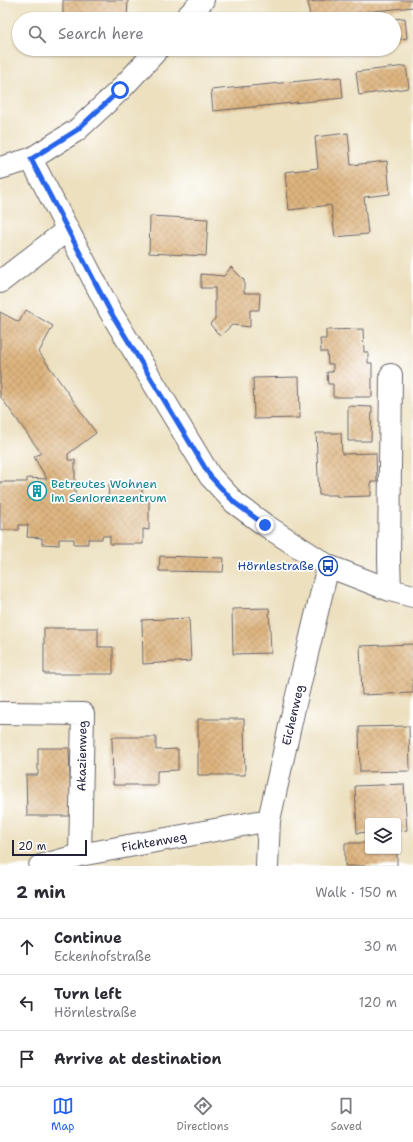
<!DOCTYPE html>
<html lang="en">
<head>
<meta charset="utf-8">
<style>
	:root { --surface:#fff; --page:#f2f2f3; --text:#2b2b33; --muted:#7c7c81; --line:#e1e1e2; --accent:#2563eb }
	body { margin:0; font-family:"Shantell Sans",sans-serif; background:var(--page); color:var(--text) }
	.controls { position:absolute; right:12px; bottom:12px; display:grid; overflow:hidden; border-radius:4px; box-shadow:0 1px 3px #0004 }
	.controls button { width:36px; height:36px; display:grid; place-items:center; padding:0; border:0; border-bottom:1px solid var(--line); background:var(--surface); color:var(--text); font:20px sans-serif }
	.scale { position:absolute; left:12px; bottom:10px; width:75px; box-sizing:border-box; padding-left:4px; border:2px solid #22223b; border-top:0; font-size:11px; line-height:14px; white-space:nowrap; color:#22223b; -webkit-text-stroke:3px #fff; paint-order:stroke }
	.stop { position:absolute; width:12px; height:12px; margin:-9px; border:3px solid #2563eb; border-radius:50%; background:#fff }
	.stop.end { background:#2563eb; border-color:#fff; box-shadow:0 1px 4px #0008 }
	.list { margin:0; padding:0; list-style:none }
	h2 { display:flex; justify-content:space-between; align-items:center; height:52px; margin:0; padding:0 16px; font-size:17px }
	h2 small { font-size:13px; font-weight:400; color:var(--muted) }
	.list li { display:grid; grid-template-columns:26px 1fr auto; gap:12px; align-items:center; box-sizing:border-box; height:56px; padding:0 16px; border-top:1px solid var(--line) }
	.list b { display:block; font-size:15px; white-space:nowrap }
	.list p { margin:0; font-size:13px; white-space:nowrap; color:var(--muted) }
	.list em { font-size:13px; font-style:normal; color:var(--muted) }
	.icon { flex:none; width:22px; height:22px; fill:none; stroke:currentColor; stroke-width:2; stroke-linecap:round; stroke-linejoin:round }
	.map { position:relative; flex:none; width:413px; height:866px; overflow:hidden }
	.search { position:absolute; background:var(--surface); box-shadow:0 1px 3px #0004; left:12px; right:12px; top:12px; height:44px; display:flex; align-items:center; gap:10px; box-sizing:border-box; padding:0 14px; border-radius:22px; color:var(--muted); font-size:15px }
	.sheet { height:220px; background:var(--surface) }
	nav { display:flex; justify-content:space-around; align-items:center; box-sizing:border-box; height:56px; border-top:1px solid var(--line); background:var(--surface); font-size:11px; color:var(--muted) }
	nav a { display:grid; justify-items:center; gap:2px }
	nav .on { color:var(--accent) }
	.map>svg:first-child { display:block }
	.building { fill:url(#building-cross-hatch) }
	.lines { fill:none; stroke-linecap:round; stroke-linejoin:round }
	.minor-casing { stroke:#696469; stroke-width:24 }
	.minor { stroke:#fff; stroke-width:22 }
	.route { stroke:#2563eb; stroke-width:5 }
	.labels { text-anchor:middle; stroke-width:3.5; stroke-linejoin:round; paint-order:stroke }
	.culture-label { font-size:12px; fill:#0d838f; stroke:#fff; text-anchor:start }
	.transit-label { font-size:12px; fill:#164399; stroke:#fff; text-anchor:end }
	.street-label { font-size:12px; fill:#22223b; stroke:#fff }
</style>
</head>
<body>
<div class="map">
<svg width="413" height="866" viewBox="0 0 413 866">
	<defs>
		<pattern id="building-cross-hatch" width="8" height="8" patternUnits="userSpaceOnUse"><rect width="8" height="8" fill="#ddb47e"/><path d="M0 0l8 8M0 8l8-8" fill="none" stroke="#bd9a6e"/></pattern>
	</defs>
	<rect width="100%" height="100%" fill="#fff"/>
	<filter id="ink" filterUnits="userSpaceOnUse"><feTurbulence type="fractalNoise" baseFrequency=".025" numOctaves="2"/><feDisplacementMap in="SourceGraphic" scale="8" xChannelSelector="R" yChannelSelector="G"/><feConvolveMatrix kernelMatrix="1 2 1 2 8 2 1 2 1" color-interpolation-filters="sRGB"/></filter>
	<filter id="wash" filterUnits="userSpaceOnUse"><feTurbulence type="fractalNoise" baseFrequency=".012" numOctaves="4" result="noise"/><feDisplacementMap in="SourceGraphic" scale="16" xChannelSelector="R" yChannelSelector="G"/><feGaussianBlur stdDeviation="0.9" result="paint"/><feColorMatrix in="noise" values="0 0 0 0 0 0 0 0 0 0 0 0 0 0 0 0 0 1.4 0 .05"/><feComposite in="paint" operator="in"/></filter>
	<g filter="url(#wash)">
		<rect width="100%" height="100%" fill="#ece0bf"/>
		<g id="blocks">
			<path class="building" d="M63,0H128L127,18L63,17Z
				M326,0H413V7L310,18L308,2Z
				M405,18L407,38L394,40V19Z
				M263,49H309V50L264,55Z
				M406,66L409,88L359,95L356,72Z
				M341,77L343,98L213,111L211,90Z
				M348,133L351,165L387,161L390,194L364,197L368,234L335,237L331,205L289,210L285,172L318,168L315,137Z
				M150,216L208,219L206,256L149,253Z
				M231,267L244,280V293H260L259,310H250V327L232,325L220,336L210,324L215,319V288H201V274L224,276Z
				M26,310L53,326L39,352L96,433L68,454V460H75V497L108,498L109,484L142,485V498L149,499V530L143,529V544H110V536H102V539H88V544H74V539H59V545L42,544V538L27,537L28,525H19V530H0V482H27V478L47,479L34,457L41,453L0,396V312L19,322Z
				M363,329L364,352H368V363H372V397H333V384H328L327,372H333V364H328L327,352H321L320,339H326V330Z
				M299,377L300,418L254,419L253,378Z
				M348,406L372,407L371,441H348Z
				M316,433H341L342,454L376,453L377,482H371V496L337,497V495H319Z
				M160,556L224,558L223,572L159,571Z
				M269,608L271,653L233,654L232,609Z
				M189,618L191,661L143,664L142,620Z
				M44,628H98V647H113V674H44Z
				M413,644V693L362,695L360,646Z
				M198,719H244L245,775H198Z
				M409,726L410,771L360,772L359,727Z
				M112,737H156V750L178,749V770L157,771V785H113Z
				M38,748H69L71,816H27L26,775H38Z
				M404,784L407,830L398,831V821H368V832L357,833L355,786Z
				M345,843H368V851H397V866H345Z"/>
		</g>
	</g>
	<g filter="url(#ink)">
		<use href="#blocks" fill-opacity="0" stroke="#696469" stroke-width="1"/>
		<g class="lines">
			<defs>
				<path id="minor" d="M185,19L203,0
					M31,159L110,311L210,476L235,503L265,525L328,566L390,590L413,596
					M0,168L31,159L77,130L120,90L158,49
					M0,282L67,230
					M390,590L389,559L391,375
					M0,713L83,714L80,855
					M40,866L80,855L269,820
					M267,866L269,820L294,708L328,566"/>
			</defs>
			<use href="#minor" class="minor-casing"/>
			<use href="#minor" class="minor"/>
		</g>
	</g>
	<g class="lines" filter="url(#ink)">
		<path class="route" d="M120,90L77,130L31,159L110,311L210,476L235,503L265,525"/>
	</g>
	<defs>
		<symbol id="building-ring" viewBox="-11 -11 22 22"><circle r="9.5" fill="#fff" stroke="#0f9aa8" stroke-width="1.5"/><path d="M-4-6H4V6H1V3H-1V6H-4ZM-2.5-4.3h1.7v1.8h-1.7ZM.8-4.3h1.7v1.8H.8ZM-2.5-1h1.7V.8h-1.7ZM.8-1h1.7V.8H.8Z" fill="#0f9aa8"/></symbol>
		<symbol id="bus-ring" viewBox="-11 -11 22 22"><circle r="9.5" fill="#fff" stroke="#1a4fb4" stroke-width="1.5"/><path d="M-5-6H5V4H4V6H2V4H-2V6H-4V4H-5ZM-3.5-4V0h7V-4ZM-3.5 1.2v1.5H-2V1.2ZM2 1.2v1.5H3.5V1.2Z" fill="#1a4fb4"/></symbol>
	</defs>
	<g fill-rule="evenodd">
		<use href="#building-ring" x="26" y="480" width="22" height="22"/>
		<use href="#bus-ring" x="317" y="555" width="22" height="22"/>
	</g>
	<g class="labels">
		<g class="culture-label">
			<text x="51" y="488">Betreutes Wohnen<tspan x="51" dy="14">im Seniorenzentrum</tspan></text>
		</g>
		<g class="transit-label">
			<text x="314" y="570">Hörnlestraße</text>
		</g>
		<g class="street-label">
			<text transform="translate(293 715) rotate(-77)" y="4">Eichenweg</text>
			<text transform="translate(82 756) rotate(-89)" y="4">Akazienweg</text>
			<text transform="translate(154 842) rotate(-10)" y="4">Fichtenweg</text>
		</g>
	</g>
</svg>
<div class="controls">
<button><svg class="icon" aria-label="layers" viewBox="0 0 24 24"><path d="M12 4l9 5-9 5-9-5zM3 14l9 5 9-5"/></svg></button>
</div>
<div class="scale">20 m</div>
<div class="stop" style="left:120px;top:90px"></div>
<div class="stop end" style="left:265px;top:525px"></div>
<div class="search"><svg class="icon" aria-label="search" viewBox="0 0 24 24"><circle cx="10" cy="10" r="6"/><path d="M15 15l6 6"/></svg>Search here</div>
</div>
<section class="sheet">
<h2>2 min<small>Walk · 150 m</small></h2>
<ul class="list">
<li><svg class="icon" aria-label="ahead" viewBox="0 0 24 24"><path d="M12 20V5M6 11l6-6 6 6"/></svg><div><b>Continue</b><p>Eckenhofstraße</p></div><em>30 m</em></li>
<li><svg class="icon" aria-label="left" viewBox="0 0 24 24"><path d="M17 20v-9H6M10 6l-5 5 5 5"/></svg><div><b>Turn left</b><p>Hörnlestraße</p></div><em>120 m</em></li>
<li><svg class="icon" aria-label="arrive" viewBox="0 0 24 24"><path d="M6 21V4h12l-3 4 3 4H6"/></svg><div><b>Arrive at destination</b></div></li>
</ul>
</section>
<nav>
<a class="on"><svg class="icon" aria-label="map" viewBox="0 0 24 24"><path d="M3 6l6-2 6 2 6-2v14l-6 2-6-2-6 2zM9 4v14M15 6v14"/></svg>Map</a>
<a><svg class="icon" aria-label="directions" viewBox="0 0 24 24"><path d="M12 3l9 9-9 9-9-9zM9 14v-3h6M13 9l2 2-2 2"/></svg>Directions</a>
<a><svg class="icon" aria-label="saved" viewBox="0 0 24 24"><path d="M7 4h10v16l-5-4-5 4z"/></svg>Saved</a>
</nav>
</body>
</html>
